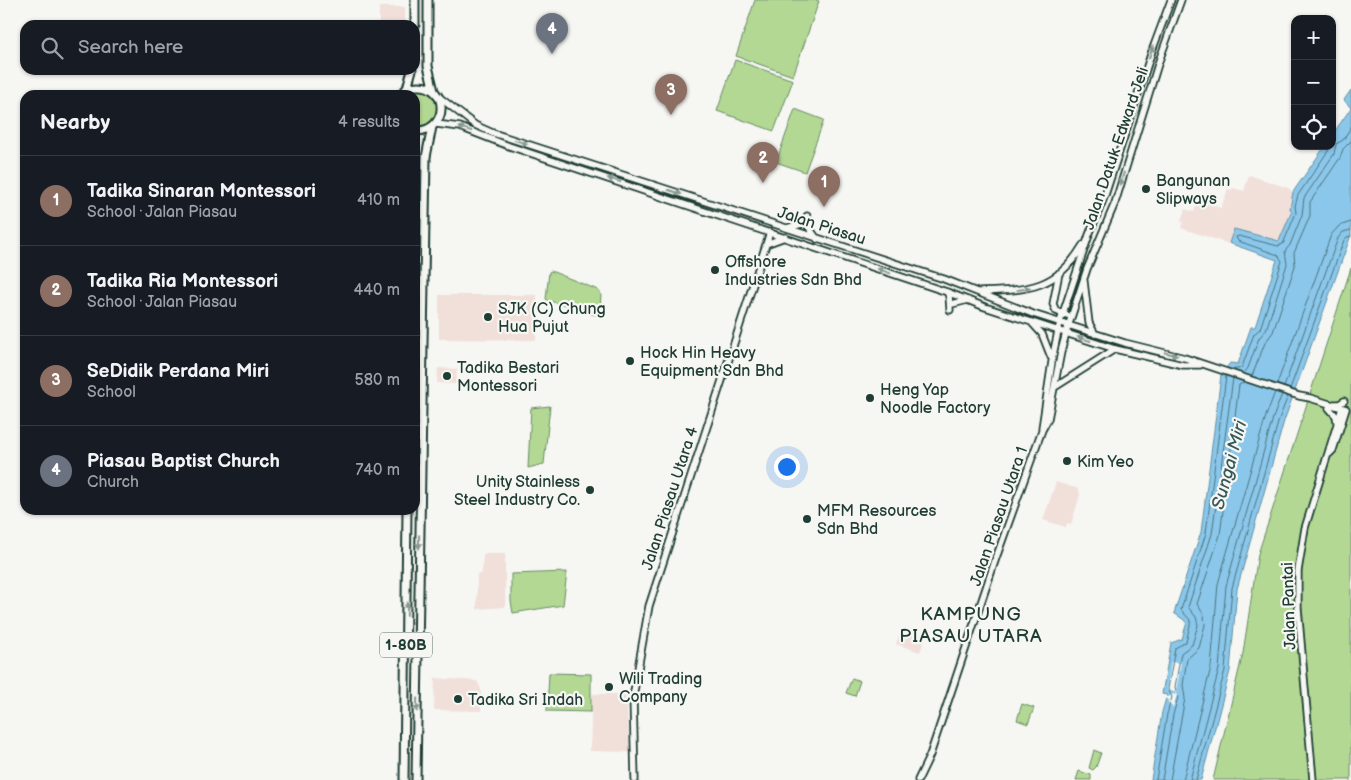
<!DOCTYPE html>
<html lang="en">
<head>
<meta charset="utf-8">
<style>
	:root { --surface:#171b24; --page:#242831; --text:#f1f3f6; --muted:#9ea1a6; --line:#363941; --accent:#0f766e }
	body { margin:0; font-family:"Balsamiq Sans",sans-serif; background:var(--page); color:var(--text) }
	.controls { position:absolute; right:15px; top:15px; display:grid; overflow:hidden; border-radius:10px; box-shadow:0 1px 4px #0004 }
	.controls button { width:45px; height:45px; display:grid; place-items:center; padding:0; border:0; border-bottom:1px solid var(--line); background:var(--surface); color:var(--text); font:25px sans-serif }
	.you { position:absolute; left:786px; top:466px; width:18px; height:18px; margin:-12px; border:4px solid #fff; border-radius:50%; background:#1a73e8; box-shadow:0 0 0 8px #1a73e833 }
	.badge { display:grid; place-items:center; width:32px; height:32px; border-radius:50%; background:var(--accent); color:#fff; font-size:16px; font-weight:700 }
	.pin { position:absolute; translate:-50% -41px; filter:drop-shadow(0 1px 2px #0008) }
	.pin::after { content:''; position:absolute; top:26px; width:18px; height:15px; background:inherit; clip-path:polygon(0 0,100% 0,50% 100%) }
	.list { margin:0; padding:0; list-style:none }
	h2 { display:flex; justify-content:space-between; align-items:center; height:65px; margin:0; padding:0 20px; font-size:21px }
	h2 small { font-size:16px; font-weight:400; color:var(--muted) }
	.list li { display:grid; grid-template-columns:32px 1fr auto; gap:15px; align-items:center; box-sizing:border-box; height:90px; padding:0 20px; border-top:1px solid var(--line) }
	.list b { display:block; font-size:19px; white-space:nowrap }
	.list p { margin:0; font-size:16px; white-space:nowrap; color:var(--muted) }
	.list em { font-size:16px; font-style:normal; color:var(--muted) }
	.icon { flex:none; width:28px; height:28px; fill:none; stroke:currentColor; stroke-width:2; stroke-linecap:round; stroke-linejoin:round }
	.map { position:relative; flex:none; width:1351px; height:780px; overflow:hidden }
	.search { position:absolute; background:var(--surface); box-shadow:0 1px 4px #0004; left:20px; top:20px; width:400px; height:55px; display:flex; align-items:center; gap:12px; box-sizing:border-box; padding:0 18px; border-radius:15px; color:var(--muted); font-size:19px }
	.panel { position:absolute; background:var(--surface); box-shadow:0 1px 4px #0004; left:20px; top:90px; width:400px; height:425px; border-radius:15px }
	.map>svg:first-child { display:block }
	.built { fill:#f1dfda }
	.green { fill:#b2d894; stroke:#688a64 }
	.water { fill:#8bc7eb; stroke:#6090a2 }
	.pier { fill:#f6f6f2 }
	.lines { fill:none; stroke-linecap:round; stroke-linejoin:round }
	.shore { stroke:#4a747d; stroke-width:1 }
	.secondary-casing { stroke:#1f3d34; stroke-width:9 }
	.highway-casing { stroke:#1f3d34; stroke-width:11 }
	.secondary { stroke:#f6f6f2; stroke-width:5.5 }
	.highway { stroke:#f6f6f2; stroke-width:7 }
	.oneway { fill:#8a9a93 }
	.poi-dot { fill:#1f3d34; stroke:#f6f6f2; stroke-width:2 }
	.labels { text-anchor:middle; stroke-width:4.5; stroke-linejoin:round; paint-order:stroke }
	.shield { fill:#f6f6f2; stroke:#60746d; stroke-width:1 }
	.shield-label { font-size:15px; font-weight:bold; fill:#1f3d34 }
	.street-label { font-size:16px; fill:#1f3d34; stroke:#f6f6f2 }
	.poi-label { font-size:16px; fill:#1f3d34; stroke:#f6f6f2; text-anchor:start }
	.water-label { font-size:18px; font-style:italic; fill:#355959; stroke:#f6f6f2 }
	.quarter-label { font-size:19px; letter-spacing:1px; fill:#1f3d34; stroke:#f6f6f2 }
</style>
</head>
<body>
<div class="map">
<svg width="1351" height="780" viewBox="0 0 1351 780">
	<rect width="100%" height="100%" fill="#f6f6f2"/>
	<filter id="ink" filterUnits="userSpaceOnUse"><feTurbulence type="fractalNoise" baseFrequency=".02" numOctaves="2"/><feDisplacementMap in="SourceGraphic" scale="10" xChannelSelector="R" yChannelSelector="G"/><feConvolveMatrix kernelMatrix="1 2 1 2 8 2 1 2 1" color-interpolation-filters="sRGB"/></filter>
	<g filter="url(#ink)">
		<path class="built" d="M379,7H405V25H379Z
			M1249,175L1288,188L1293,192L1290,209L1292,210L1279,241L1234,229L1229,244L1181,228L1183,222L1181,221L1185,209L1194,212L1198,200L1221,208L1228,189L1231,190L1233,188L1244,191Z
			M439,295H537L536,340L439,339Z
			M438,368L457,369L456,384L437,383Z
			M1056,482L1079,489L1080,495L1071,524L1067,523L1066,527L1043,520Z
			M483,554H505V607L477,609V574H482Z
			M901,629L925,638L920,652L896,644Z
			M435,678L477,681L481,689V711L434,710Z
			M592,694H626L630,752L590,751Z"/>
		<path class="green" d="M755,0H815L819,1L793,76L736,56Z
			M735,60L793,80L774,131L717,111Z
			M421,89C447,97 441,130 415,126V95H406L415,90Z
			M795,109L824,120L805,172L776,162Z
			M1351,268V780H1213L1243,653L1258,554Z
			M551,271L598,290L601,294L600,311L596,315L588,313L586,310H579L576,307L548,301L546,299L549,272Z
			M550,406L544,464L528,468L531,408Z
			M567,572L563,605L513,613L511,601V574Z
			M549,673L591,674V712L547,711Z
			M852,678L860,681L855,696L846,693Z
			M1022,704L1034,708L1028,724L1017,720Z
			M1094,750L1101,753L1096,767L1093,770L1089,768Z
			M1079,771L1091,775V780H1076Z"/>
		<path class="water" d="M1351,90V235L1284,421L1237,589L1230,671L1201,780H1151L1162,712L1167,695L1162,694L1171,643L1182,639L1187,622L1174,613L1201,532L1221,375L1230,363L1238,364L1251,327H1255L1277,260L1229,243L1234,229L1279,241L1292,211L1290,209L1293,192L1325,146H1332V135L1351,108L1344,100Z"/>
		<path class="pier" d="M1171,662L1181,663L1176,691L1178,692L1173,707L1169,705L1168,700L1161,696L1169,697L1172,694L1175,695L1176,692L1167,690Z"/>
		<g class="lines">
			<path class="shore" d="M1232,369H1238L1242,367L1254,334L1260,329L1282,261L1278,255L1238,241L1236,237L1239,236L1278,246L1283,244L1296,213L1295,206L1298,195L1328,151L1329,146
				M1244,373L1248,368L1259,338L1266,330L1287,264L1285,251L1290,245L1302,215L1304,198L1334,154L1336,144L1343,140L1351,127
				M1252,376L1265,343L1273,332L1295,266L1294,253L1310,216V202L1340,158L1343,149L1351,141
				M1277,384L1331,235L1339,226L1351,222
				M1284,387L1338,238L1343,232L1351,230
				M1290,389L1344,240L1347,237L1351,236
				M1156,780L1167,714L1172,697L1168,689L1175,648L1186,642L1191,621L1181,610L1206,533L1226,376
				M1162,780L1173,715L1178,697L1175,687L1181,653L1192,645L1198,625L1196,617L1188,607L1212,534L1233,378
				M1170,780L1185,698L1183,685L1187,659L1199,648L1205,625L1204,615L1197,604L1220,535L1239,385L1244,382
				M1183,780L1211,667L1218,584L1266,416L1275,392
				M1190,780L1219,669L1226,586L1273,418L1282,394
				M1196,780L1225,670L1232,588L1279,419L1288,396"/>
			<defs>
				<path id="secondary" d="M439,97L475,125L493,133L944,279L1033,314L1125,343L1185,358L1299,396L1310,398L1346,409L1333,450L1329,454
					M436,124L460,127L509,146L947,292L985,307L1115,349L1183,365H1200
					M807,216L808,226L817,239
					M787,228L805,223
					M766,244L785,237
					M1059,273L1053,304L1056,311L1067,315
					M1084,281L1089,323L1095,334
					M947,292L949,296L950,310
					M977,292C1025,290 1056,291 1083,245
					M952,304L968,300
					M1033,324L1042,334L1051,357
					M1055,387L1115,349
					M1334,404H1339L1344,401
					M1329,408L1336,416L1337,422
					M1042,428L1053,355L1060,322L1089,235L1105,195L1152,51L1171,0
					M635,780L633,697L649,606L770,232
					M918,780L930,755L996,558L1042,430L1048,419L1061,352L1066,333L1087,269L1115,203L1159,61L1181,0
					M1313,780L1298,608V571L1305,528L1342,408"/>
				<path id="highway" d="M428,0V66L434,91
					M415,25V0
					M407,88L412,70
					M400,95C405,89 410,86 417,86C449,84 450,132 415,131
					M404,780L407,510
					M416,780L426,157L432,127"/>
			</defs>
			<use href="#secondary" class="secondary-casing"/>
			<use href="#highway" class="highway-casing"/>
			<use href="#secondary" class="secondary"/>
			<use href="#highway" class="highway"/>
		</g>
		<defs><path id="oneway-solid" d="M-6-.8H1V-3.2L6.5 0L1 3.2V.8H-6Z" transform="scale(1.25)"/></defs>
		<g class="oneway">
			<use href="#oneway-solid" transform="translate(1151 52) rotate(-71)"/>
			<use href="#oneway-solid" transform="translate(465 129) rotate(-163)"/>
			<use href="#oneway-solid" transform="translate(521 142) rotate(18)"/>
			<use href="#oneway-solid" transform="translate(1122 179) rotate(107)"/>
			<use href="#oneway-solid" transform="translate(614 180) rotate(-162)"/>
			<use href="#oneway-solid" transform="translate(675 192) rotate(18)"/>
			<use href="#oneway-solid" transform="translate(884 271) rotate(-160)"/>
			<use href="#oneway-solid" transform="translate(1024 289) rotate(-10)"/>
			<use href="#oneway-solid" transform="translate(1084 339) rotate(-162)"/>
			<use href="#oneway-solid" transform="translate(1171 354) rotate(14)"/>
			<use href="#oneway-solid" transform="translate(419 542) rotate(91)"/>
			<use href="#oneway-solid" transform="translate(407 609) rotate(-89)"/>
			<use href="#oneway-solid" transform="translate(417 705) rotate(91)"/>
		</g>
	</g>
	<g class="poi-dot">
		<circle cx="1146" cy="189" r="5"/>
		<circle cx="715" cy="270" r="5"/>
		<circle cx="488" cy="317" r="5"/>
		<circle cx="630" cy="361" r="5"/>
		<circle cx="447" cy="376" r="5"/>
		<circle cx="870" cy="398" r="5"/>
		<circle cx="1067" cy="461" r="5"/>
		<circle cx="590" cy="490" r="5"/>
		<circle cx="807" cy="519" r="5"/>
		<circle cx="609" cy="687" r="5"/>
		<circle cx="458" cy="699" r="5"/>
	</g>
	<g class="labels">
		<rect class="shield" x="380" y="632.5" width="52" height="25" rx="4"/>
		<g class="shield-label">
			<text x="406" y="650">1-80B</text>
		</g>
		<g class="street-label">
			<text transform="translate(1115 148) rotate(-71)" y="6">Jalan Datuk Edward Jeli</text>
			<text transform="translate(822 225) rotate(18)" y="6">Jalan Piasau</text>
			<text transform="translate(669 498) rotate(-72)" y="6">Jalan Piasau Utara 4</text>
			<text transform="translate(998 516) rotate(-71)" y="6">Jalan Piasau Utara 1</text>
			<text transform="translate(1288 606) rotate(-92)" y="6">Jalan Pantai</text>
		</g>
		<g class="poi-label">
			<text x="1156" y="186">Bangunan<tspan x="1156" dy="18">Slipways</tspan></text>
			<text x="725" y="267">Offshore<tspan x="725" dy="18">Industries Sdn Bhd</tspan></text>
			<text x="498" y="314">SJK (C) Chung<tspan x="498" dy="18">Hua Pujut</tspan></text>
			<text x="640" y="358">Hock Hin Heavy<tspan x="640" dy="18">Equipment Sdn Bhd</tspan></text>
			<text x="457" y="373">Tadika Bestari<tspan x="457" dy="18">Montessori</tspan></text>
			<text x="880" y="395">Heng Yap<tspan x="880" dy="18">Noodle Factory</tspan></text>
			<text x="1077" y="467">Kim Yeo</text>
			<text x="580" y="487" text-anchor="end">Unity Stainless<tspan x="580" dy="18">Steel Industry Co.</tspan></text>
			<text x="817" y="516">MFM Resources<tspan x="817" dy="18">Sdn Bhd</tspan></text>
			<text x="619" y="684">Wili Trading<tspan x="619" dy="18">Company</tspan></text>
			<text x="468" y="705">Tadika Sri Indah</text>
		</g>
		<g class="water-label">
			<text transform="translate(1229 465) rotate(-75)" y="6">Sungai Miri</text>
		</g>
		<g class="quarter-label">
			<text x="971" y="620">KAMPUNG<tspan x="971" dy="22">PIASAU UTARA</tspan></text>
		</g>
	</g>
</svg>
<div class="controls">
<button>+</button>
<button>−</button>
<button><svg class="icon" aria-label="locate" viewBox="0 0 24 24"><circle cx="12" cy="12" r="6"/><path d="M12 2v4M12 18v4M2 12h4M18 12h4"/></svg></button>
</div>
<div class="you"></div>
<div class="pin badge" style="left:824px;top:207px;background:#8d6e63">1</div>
<div class="pin badge" style="left:763px;top:183px;background:#8d6e63">2</div>
<div class="pin badge" style="left:671px;top:115px;background:#8d6e63">3</div>
<div class="pin badge" style="left:552px;top:54px;background:#6b7280">4</div>
<div class="search"><svg class="icon" aria-label="search" viewBox="0 0 24 24"><circle cx="10" cy="10" r="6"/><path d="M15 15l6 6"/></svg>Search here</div>
<section class="panel">
<h2>Nearby<small>4 results</small></h2>
<ul class="list">
<li><span class="badge" style="background:#8d6e63">1</span><div><b>Tadika Sinaran Montessori</b><p>School · Jalan Piasau</p></div><em>410 m</em></li>
<li><span class="badge" style="background:#8d6e63">2</span><div><b>Tadika Ria Montessori</b><p>School · Jalan Piasau</p></div><em>440 m</em></li>
<li><span class="badge" style="background:#8d6e63">3</span><div><b>SeDidik Perdana Miri</b><p>School</p></div><em>580 m</em></li>
<li><span class="badge" style="background:#6b7280">4</span><div><b>Piasau Baptist Church</b><p>Church</p></div><em>740 m</em></li>
</ul>
</section>
</div>
</body>
</html>
